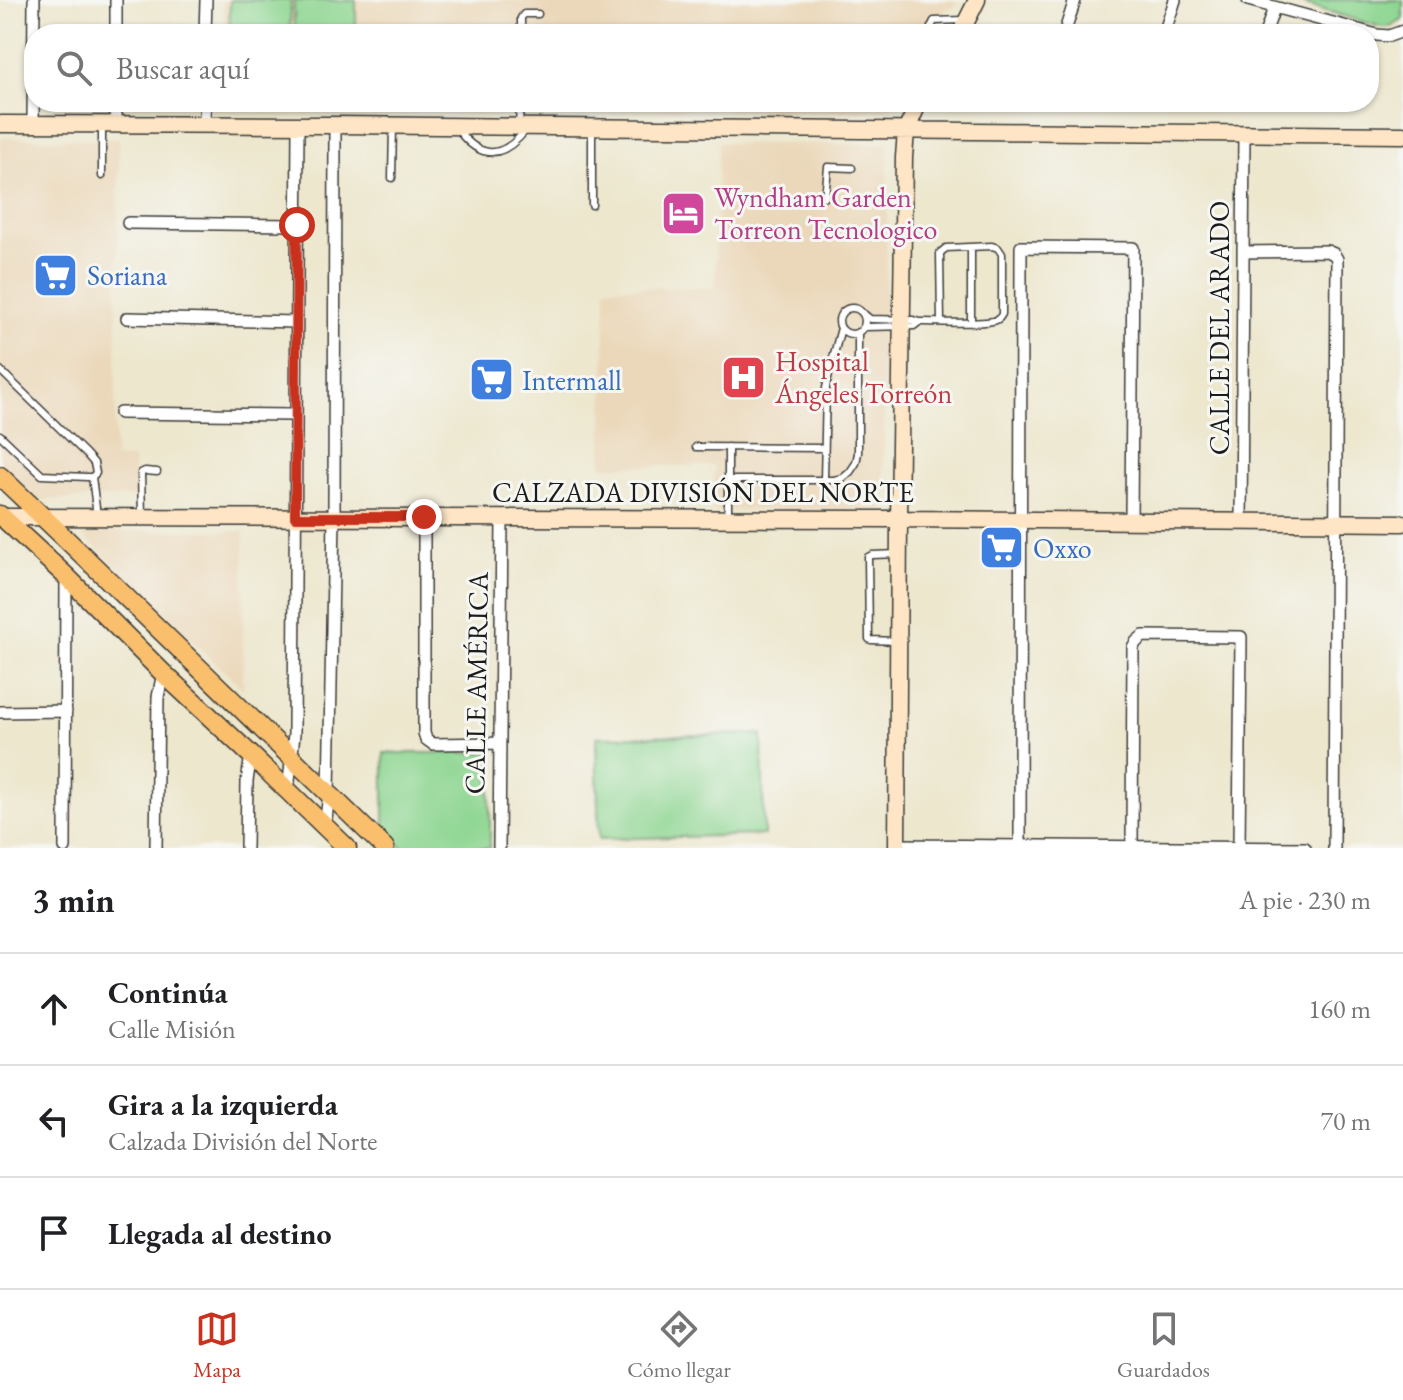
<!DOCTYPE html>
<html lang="es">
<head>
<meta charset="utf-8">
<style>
	:root { --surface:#fff; --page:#f6f6f6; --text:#202124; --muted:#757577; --line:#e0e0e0; --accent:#c8321e }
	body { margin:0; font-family:"EB Garamond",serif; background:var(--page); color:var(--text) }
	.stop { position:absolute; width:24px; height:24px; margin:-18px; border:6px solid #c8321e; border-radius:50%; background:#fff }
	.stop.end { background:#c8321e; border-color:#fff; box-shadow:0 2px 8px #0008 }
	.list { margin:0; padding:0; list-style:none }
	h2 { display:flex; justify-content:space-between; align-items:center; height:104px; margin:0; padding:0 32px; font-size:34px }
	h2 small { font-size:26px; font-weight:400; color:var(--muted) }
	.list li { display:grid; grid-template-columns:52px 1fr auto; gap:24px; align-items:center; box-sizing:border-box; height:112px; padding:0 32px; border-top:2px solid var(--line) }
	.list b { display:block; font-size:30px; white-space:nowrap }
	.list p { margin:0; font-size:26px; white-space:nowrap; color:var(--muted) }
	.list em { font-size:26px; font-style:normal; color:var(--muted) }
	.icon { flex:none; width:44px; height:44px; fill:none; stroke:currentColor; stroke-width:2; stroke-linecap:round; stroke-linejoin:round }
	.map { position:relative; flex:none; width:1403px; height:848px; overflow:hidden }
	.search { position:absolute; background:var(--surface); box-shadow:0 2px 6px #0004; left:24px; right:24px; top:24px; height:88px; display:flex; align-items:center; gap:20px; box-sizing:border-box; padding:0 28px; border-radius:32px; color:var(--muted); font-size:30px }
	.sheet { height:440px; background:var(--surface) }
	nav { display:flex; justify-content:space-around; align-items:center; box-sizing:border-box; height:112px; border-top:2px solid var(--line); background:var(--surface); font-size:22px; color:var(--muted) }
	nav a { display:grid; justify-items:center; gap:4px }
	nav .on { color:var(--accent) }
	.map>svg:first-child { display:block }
	.built { fill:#ebd8ba }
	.green { fill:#8cd590; stroke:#547856; stroke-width:2 }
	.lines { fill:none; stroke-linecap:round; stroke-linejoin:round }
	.service-casing { stroke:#3b3a37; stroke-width:9 }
	.minor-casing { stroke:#3b3a37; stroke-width:14 }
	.secondary-casing { stroke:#3b3a37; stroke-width:19 }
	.primary-casing { stroke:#3b3a37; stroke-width:21 }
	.service { stroke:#fff; stroke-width:6 }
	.minor { stroke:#fff; stroke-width:11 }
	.secondary { stroke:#fde5c5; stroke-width:16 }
	.primary { stroke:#f9bf6d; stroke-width:18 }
	.route { stroke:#c8321e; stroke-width:10 }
	.labels { text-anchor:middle; stroke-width:6; stroke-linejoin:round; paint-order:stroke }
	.hotel-label { font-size:28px; fill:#b23c85; stroke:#f6f6f2; text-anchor:start }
	.shop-label { font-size:28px; fill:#366cbe; stroke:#f6f6f2; text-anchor:start }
	.street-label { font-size:28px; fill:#1c1c1c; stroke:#f6f6f2 }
	.health-label { font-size:28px; fill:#be3a42; stroke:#f6f6f2; text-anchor:start }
</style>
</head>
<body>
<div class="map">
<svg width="1403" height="848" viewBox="0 0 1403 848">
	<rect width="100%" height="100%" fill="#f6f6f2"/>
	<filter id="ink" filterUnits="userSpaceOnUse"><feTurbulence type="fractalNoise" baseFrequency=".0125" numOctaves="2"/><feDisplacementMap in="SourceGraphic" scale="16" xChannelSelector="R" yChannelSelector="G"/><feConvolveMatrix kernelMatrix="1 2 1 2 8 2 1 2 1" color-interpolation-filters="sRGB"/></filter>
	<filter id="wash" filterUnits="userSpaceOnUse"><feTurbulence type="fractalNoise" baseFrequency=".006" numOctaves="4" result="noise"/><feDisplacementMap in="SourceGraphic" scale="32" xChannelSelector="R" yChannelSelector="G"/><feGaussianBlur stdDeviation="1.8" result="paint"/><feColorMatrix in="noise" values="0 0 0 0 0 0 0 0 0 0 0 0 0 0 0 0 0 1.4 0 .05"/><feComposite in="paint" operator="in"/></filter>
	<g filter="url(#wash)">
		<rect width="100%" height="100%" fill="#ede7ce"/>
		<path class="built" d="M223,0H956L954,7L946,9L935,34H223Z
			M222,102H895L890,111L222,107Z
			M0,138L119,139L115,458L134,459V497L39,500L0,462Z
			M718,143L888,144L883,510H714V466H602L606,287L715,288Z
			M78,531H244L243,689Z"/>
		<path class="green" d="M230,0H291L290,34H229Z
			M356,0V34H294V1Z
			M1289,0H1403V20L1389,27H1381Z
			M762,734L764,835L599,839L596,737Z
			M384,753H490V848H403L384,830Z"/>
	</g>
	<g filter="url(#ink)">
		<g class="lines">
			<defs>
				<path id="service" d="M521,34V18L524,14H538
					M928,34L934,21L964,20
					M519,126L520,102
					M458,130C481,161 503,158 526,130
					M102,176V124
					M392,178L393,126
					M825,197L828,167L852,168
					M592,205V128
					M971,247V322
					M839 321a13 13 0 1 1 26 0a13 13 0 1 1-26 0Z
					M864,314L870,319L913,320L919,322
					M864,327L914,326L919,322H925C937,322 991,325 998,319C1000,318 1001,316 1002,314V254L998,248L992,246L946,248L940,253L941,322
					M0,370L86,454L94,463L96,473L92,477H87L42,475L0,435
					M696,447L824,448
					M728,447V518
					M92,477L97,516
					M728,480H834L843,478L850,472L856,463L858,453V332
					M824,480L826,388L830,369L841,328
					M142,517L141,473L145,471L157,472
					M896,641L871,640L869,639L868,557L872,555L899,554"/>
				<path id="minor" d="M1248,0L1377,35L1389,36L1403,31
					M116,34V0
					M205,34L206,0
					M1064,34L1075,0
					M1164,34L1175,0
					M1265,34L1274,8
					M33,124L34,0
					M116,124V102
					M205,124V102
					M128,223L297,225
					M1243,252L1327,251L1334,254L1337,259L1334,848
					M127,318L296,322
					M120,413L295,415
					M424,517V733L426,739L433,744L499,743
					M1241,522L1244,134
					M0,712L66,711
					M288,791L294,734L298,125
					M325,827L329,794L334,517L335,125
					M897,845L1305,848
					M65,848L66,577
					M156,848L158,697L163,673
					M246,848L247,781L251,755
					M499,848L502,518
					M1020,848L1021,247L1133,248L1131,521
					M1132,848L1133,647L1136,642L1143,636L1241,637L1239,848"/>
				<path id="secondary" d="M960,34L977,0
					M0,124L335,125L1403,135
					M3,517L899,519L1403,523
					M897,848L899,519L904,157L906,131L919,102"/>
				<path id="primary" d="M0,476L67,540L385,848
					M0,515L66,576L163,673L251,755L347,848"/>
			</defs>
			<use href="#service" class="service-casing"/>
			<use href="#minor" class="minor-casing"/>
			<use href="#secondary" class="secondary-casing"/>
			<use href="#primary" class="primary-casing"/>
			<use href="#service" class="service"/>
			<use href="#minor" class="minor"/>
			<use href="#secondary" class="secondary"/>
			<use href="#primary" class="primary"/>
		</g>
	</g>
	<g class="lines" filter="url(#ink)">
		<path class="route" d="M297,225L295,517H424"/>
	</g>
	<defs>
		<symbol id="hotel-square" viewBox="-11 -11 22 22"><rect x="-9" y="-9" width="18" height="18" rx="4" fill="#d1479c" stroke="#f6f6f2"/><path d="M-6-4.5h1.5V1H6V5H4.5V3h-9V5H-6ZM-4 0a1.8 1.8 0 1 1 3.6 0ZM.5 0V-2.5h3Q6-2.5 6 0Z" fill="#fff"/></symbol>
		<symbol id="supermarket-square" viewBox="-11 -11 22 22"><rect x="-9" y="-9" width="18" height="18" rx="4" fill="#3f7fe0" stroke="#f6f6f2"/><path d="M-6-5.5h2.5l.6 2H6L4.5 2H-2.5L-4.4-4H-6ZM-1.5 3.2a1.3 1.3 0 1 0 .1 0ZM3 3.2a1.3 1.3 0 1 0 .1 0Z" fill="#fff"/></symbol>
		<symbol id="hospital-square" viewBox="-11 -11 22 22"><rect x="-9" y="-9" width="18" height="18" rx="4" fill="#e0444e" stroke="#f6f6f2"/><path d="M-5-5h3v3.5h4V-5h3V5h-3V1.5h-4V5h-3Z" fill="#fff"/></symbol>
	</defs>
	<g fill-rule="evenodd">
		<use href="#hotel-square" x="658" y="188" width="51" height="51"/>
		<use href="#supermarket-square" x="30" y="250" width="51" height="51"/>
		<use href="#hospital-square" x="718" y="352" width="51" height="51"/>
		<use href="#supermarket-square" x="466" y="354" width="51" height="51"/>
		<use href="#supermarket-square" x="976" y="522" width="51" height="51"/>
	</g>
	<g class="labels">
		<g class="hotel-label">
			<text x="714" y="207">Wyndham Garden<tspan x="714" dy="32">Torreon Tecnologico</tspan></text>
		</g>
		<g class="shop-label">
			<text x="87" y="285">Soriana</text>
			<text x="522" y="390">Intermall</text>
			<text x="1033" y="558">Oxxo</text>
		</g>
		<g class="street-label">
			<text transform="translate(1219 328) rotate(-90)" y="10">CALLE DEL ARADO</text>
			<text x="703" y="502">CALZADA DIVISIÓN DEL NORTE</text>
			<text transform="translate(476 683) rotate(-89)" y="10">CALLE AMÉRICA</text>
		</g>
		<g class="health-label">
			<text x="775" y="371">Hospital<tspan x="775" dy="32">Ángeles Torreón</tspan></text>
		</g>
	</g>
</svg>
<div class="stop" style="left:297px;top:225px"></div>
<div class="stop end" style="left:424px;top:517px"></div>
<div class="search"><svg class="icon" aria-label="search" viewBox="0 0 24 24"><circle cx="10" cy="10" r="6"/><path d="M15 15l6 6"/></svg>Buscar aquí</div>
</div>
<section class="sheet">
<h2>3 min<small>A pie · 230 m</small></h2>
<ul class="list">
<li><svg class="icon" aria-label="ahead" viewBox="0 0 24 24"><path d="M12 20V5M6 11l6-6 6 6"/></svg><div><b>Continúa</b><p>Calle Misión</p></div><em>160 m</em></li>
<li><svg class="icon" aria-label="left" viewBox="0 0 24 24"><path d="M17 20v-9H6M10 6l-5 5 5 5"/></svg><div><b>Gira a la izquierda</b><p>Calzada División del Norte</p></div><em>70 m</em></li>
<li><svg class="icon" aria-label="arrive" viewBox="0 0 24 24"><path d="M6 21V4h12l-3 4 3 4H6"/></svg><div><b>Llegada al destino</b></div></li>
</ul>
</section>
<nav>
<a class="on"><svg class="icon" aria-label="map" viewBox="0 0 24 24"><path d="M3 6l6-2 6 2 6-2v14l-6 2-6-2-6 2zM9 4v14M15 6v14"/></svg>Mapa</a>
<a><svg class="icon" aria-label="directions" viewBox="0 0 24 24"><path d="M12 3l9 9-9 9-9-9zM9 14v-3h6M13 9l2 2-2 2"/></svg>Cómo llegar</a>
<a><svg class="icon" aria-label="saved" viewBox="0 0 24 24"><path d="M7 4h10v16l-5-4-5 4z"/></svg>Guardados</a>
</nav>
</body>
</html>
